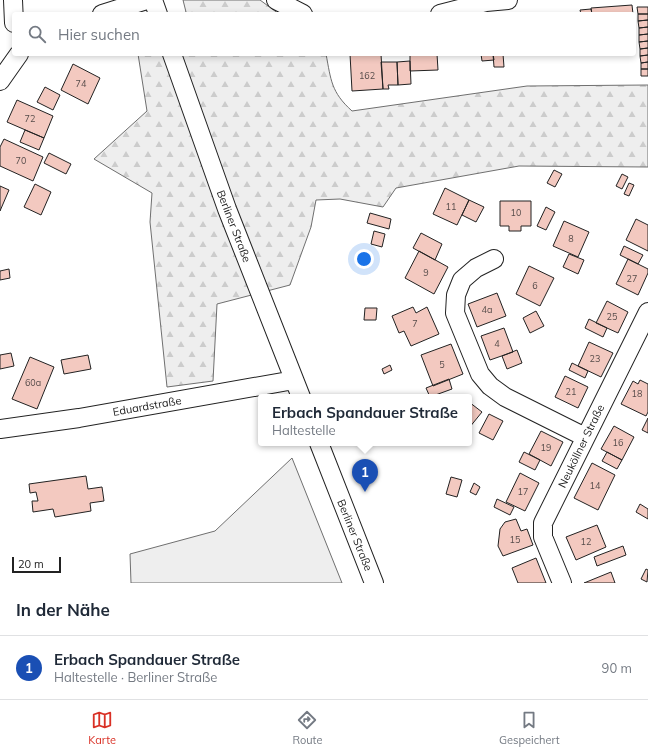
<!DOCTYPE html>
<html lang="de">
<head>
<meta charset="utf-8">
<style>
	:root { --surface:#fff; --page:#f2f2f3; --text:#1f2937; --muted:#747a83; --line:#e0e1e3; --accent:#d93025 }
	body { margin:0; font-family:Mulish,sans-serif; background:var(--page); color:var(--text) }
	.scale { position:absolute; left:12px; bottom:10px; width:49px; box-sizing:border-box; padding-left:4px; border:2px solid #222; border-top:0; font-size:11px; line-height:14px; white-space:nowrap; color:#222; -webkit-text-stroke:3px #fff; paint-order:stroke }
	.you { position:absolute; left:364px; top:259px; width:14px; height:14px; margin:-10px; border:3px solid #fff; border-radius:50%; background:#1a73e8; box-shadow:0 0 0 6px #1a73e833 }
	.badge { display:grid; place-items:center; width:26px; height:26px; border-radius:50%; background:var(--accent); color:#fff; font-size:13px; font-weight:700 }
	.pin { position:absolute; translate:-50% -33px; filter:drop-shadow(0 1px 2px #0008) }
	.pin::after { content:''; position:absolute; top:21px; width:14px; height:12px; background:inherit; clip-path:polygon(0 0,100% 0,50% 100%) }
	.popup { position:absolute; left:258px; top:394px; width:214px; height:52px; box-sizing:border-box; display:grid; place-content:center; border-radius:4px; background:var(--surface); filter:drop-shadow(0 1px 3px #0005); font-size:13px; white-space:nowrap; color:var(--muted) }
	.popup b { font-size:15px; color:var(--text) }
	.popup::after { content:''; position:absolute; left:50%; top:100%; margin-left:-8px; border:8px solid transparent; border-top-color:var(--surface) }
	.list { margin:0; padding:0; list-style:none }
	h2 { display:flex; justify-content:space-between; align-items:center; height:52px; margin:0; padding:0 16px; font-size:17px }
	h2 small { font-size:13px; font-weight:400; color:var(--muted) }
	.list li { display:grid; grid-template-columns:26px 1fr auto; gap:12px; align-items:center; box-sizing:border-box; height:64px; padding:0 16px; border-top:1px solid var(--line) }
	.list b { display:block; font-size:15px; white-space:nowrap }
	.list p { margin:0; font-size:13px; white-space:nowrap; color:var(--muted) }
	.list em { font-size:13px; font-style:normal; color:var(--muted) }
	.icon { flex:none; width:22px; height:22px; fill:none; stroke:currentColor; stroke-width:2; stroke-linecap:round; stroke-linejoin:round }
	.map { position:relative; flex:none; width:648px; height:583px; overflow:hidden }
	.search { position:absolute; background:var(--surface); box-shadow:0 2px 6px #0003; left:12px; right:12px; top:12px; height:44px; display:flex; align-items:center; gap:10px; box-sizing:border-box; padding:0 14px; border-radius:4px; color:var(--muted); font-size:15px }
	.sheet { height:116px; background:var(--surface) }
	nav { display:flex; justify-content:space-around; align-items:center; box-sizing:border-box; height:56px; border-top:1px solid var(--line); background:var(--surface); font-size:11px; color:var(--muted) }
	nav a { display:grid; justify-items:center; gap:2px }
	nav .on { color:var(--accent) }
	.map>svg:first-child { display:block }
	.green { fill:#eee; stroke:#6f6f6f }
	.forest { fill:url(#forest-firs); stroke:#6f6f6f }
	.building { fill:#f3c9c0; stroke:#222 }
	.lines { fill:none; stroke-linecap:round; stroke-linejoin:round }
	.minor-casing { stroke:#222; stroke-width:20 }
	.minor { stroke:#fff; stroke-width:18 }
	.labels { text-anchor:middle; stroke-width:3; stroke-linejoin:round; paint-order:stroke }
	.number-label { font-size:9px; fill:#564c4a }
	.street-label { font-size:11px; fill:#222; stroke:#fff }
</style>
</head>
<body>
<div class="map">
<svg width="648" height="583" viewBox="0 0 648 583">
	<defs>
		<pattern id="forest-firs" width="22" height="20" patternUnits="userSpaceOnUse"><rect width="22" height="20" fill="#eee"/><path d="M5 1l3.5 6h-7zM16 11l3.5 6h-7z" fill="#ccc"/></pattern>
	</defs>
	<rect width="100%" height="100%" fill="#fff"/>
	<path class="green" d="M292,458L342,583H131L130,554L215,531Z"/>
	<path class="forest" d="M183,0H260L279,14H181L186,12Z
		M138,54H326C331,80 331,92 352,111L527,86L648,85V167L519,166L396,188L383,207L340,199L316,200L311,227L290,285L217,304L213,381L167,387L150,222L152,193L94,159L147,111Z"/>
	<path class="building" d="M632,5L633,14H592L591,8Z
		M637,7H648V14H638Z
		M591,9L592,14H581L580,10Z
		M638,14H648V20L638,21Z
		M648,20V27L639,28L638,21Z
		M648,27V34L639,35V28Z
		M648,34V41L639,42V35Z
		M648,41V48L640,49L639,42Z
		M648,48V55L640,56V49Z
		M350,54H381L383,89L352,91Z
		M410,54H437L438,70L410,71Z
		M481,54H493L494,60L482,61Z
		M493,54H503L504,67H494Z
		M648,55V62L641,63L640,56Z
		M410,61L411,84L398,85L397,62Z
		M381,62H397L398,85H388L389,89H383Z
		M648,62V69H641V63Z
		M73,64L100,78L88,104L61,90Z
		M641,69H648V76H641Z
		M45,87L60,95L53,110L37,102Z
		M17,100L53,116L44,138L7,122Z
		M25,130L44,138L39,150L20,142Z
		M4,139L43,157L33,181L0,166V147Z
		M49,153L71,164L66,174L44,163Z
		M554,170L562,174L555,187L547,183Z
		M622,174L628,177L622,189L616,186Z
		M629,183L634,185L629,196L624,194Z
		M35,184L51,192L41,215L24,207Z
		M0,186L9,190L0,211Z
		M445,188L469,200L457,225L433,214Z
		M469,200L484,207L476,222L462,215Z
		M500,201H531V226H521V231H509V226H500Z
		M546,207L555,212L546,230L537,226Z
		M370,213L391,219L389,229L367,223Z
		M636,219L648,225V251L626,240Z
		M564,221L589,232L578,257L553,246Z
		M374,231L385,234L382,247L371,244Z
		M421,233L442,244L435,260L413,248Z
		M624,246L643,255L638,264L620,255Z
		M419,251L448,267L434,294L405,278Z
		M569,254L584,260L578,274L563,267Z
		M628,259L648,269V273L638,295L616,284Z
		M529,266L554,278L540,306L516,294Z
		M9,269L10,278L0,280V271Z
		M497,293L506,316L477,327L468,304Z
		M607,301L628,312L618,333L596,323Z
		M413,307L416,313L427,307L439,334L411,346L404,331L399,333L392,316Z
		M365,308H377L376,320H364Z
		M536,311L544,326L530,333L523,318Z
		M589,319L607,328L603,337L585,328Z
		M504,328L513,352L490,360L481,336Z
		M589,342L613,353L601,377L578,366Z
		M451,344L463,374L433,386L421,355Z
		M517,350L522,363L507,369L502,356Z
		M11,353L14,366L0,369V355Z
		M88,355L91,369L64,374L61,360Z
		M30,357L54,367L37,409L12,399Z
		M572,363L588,371L585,378L569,370Z
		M390,365L392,370L384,374L382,369Z
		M565,376L588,387L578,408L555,397Z
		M449,379L452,389L430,397L426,388Z
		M640,380L648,384V412L646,416L621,404L633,381L638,384Z
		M469,402L482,412L469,428Z
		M489,414L503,421L493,440L479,433Z
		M648,418V433L642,430Z
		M614,426L634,437L622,460L601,449Z
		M541,431L563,442L551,466L529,454Z
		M524,452L540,460L535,470L519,462Z
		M607,452L622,460L617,469L602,461Z
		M592,463L615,475L598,510L574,498Z
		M520,473L539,483L525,511L506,502Z
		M86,476L88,489L102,487L104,501L90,503L91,511L55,517L53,509L33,512L32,501H38L36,492L30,493L29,484Z
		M451,477L462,480L457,497L446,494Z
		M474,483L480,487L476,495L470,492Z
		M497,499L514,507L510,515L494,507Z
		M640,504L648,509V519L636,512Z
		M516,519L521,531L527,529L533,545L503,556L498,546L500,529L505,522Z
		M597,525L606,547L576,560L566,537Z
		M623,546L626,555L597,566L594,557Z
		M536,558L546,583H518L512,568Z
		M646,569L648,570L647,582L641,579Z
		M611,572L615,583H584Z"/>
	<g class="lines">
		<defs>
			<path id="minor" d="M13,0L14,23
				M153,0L158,14
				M276,0L303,14
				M102,14L147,0
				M440,14L486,2L508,0
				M172,54L227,209L301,397
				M0,81L19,54
				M494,259L476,268L462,280L456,295L455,313L480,374L490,386L505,397L585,437
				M0,429L79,418L294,380
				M319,443L374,583
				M562,583L543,537V523L648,312"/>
		</defs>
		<use href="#minor" class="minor-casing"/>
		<use href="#minor" class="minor"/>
	</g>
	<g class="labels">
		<g class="number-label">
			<text x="367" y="79">162</text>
			<text x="81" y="87">74</text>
			<text x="30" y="122">72</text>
			<text x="21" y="164">70</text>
			<text x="451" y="210">11</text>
			<text x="516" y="216">10</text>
			<text x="571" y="242">8</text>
			<text x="426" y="276">9</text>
			<text x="632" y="282">27</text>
			<text x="535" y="289">6</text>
			<text x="487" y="313">4a</text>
			<text x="612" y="320">25</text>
			<text x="415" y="327">7</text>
			<text x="497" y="347">4</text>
			<text x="595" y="362">23</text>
			<text x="442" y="368">5</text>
			<text x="33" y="386">60a</text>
			<text x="571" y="395">21</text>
			<text x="637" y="397">18</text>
			<text x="618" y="446">16</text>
			<text x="546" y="451">19</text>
			<text x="595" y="489">14</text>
			<text x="523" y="495">17</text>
			<text x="515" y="543">15</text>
			<text x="586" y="545">12</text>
		</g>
		<g class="street-label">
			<text transform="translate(234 226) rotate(69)" y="4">Berliner Straße</text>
			<text transform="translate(147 406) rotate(-10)" y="4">Eduardstraße</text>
			<text transform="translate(581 446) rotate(-64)" y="4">Neuköllner Straße</text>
			<text transform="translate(355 535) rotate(68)" y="4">Berliner Straße</text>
		</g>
	</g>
</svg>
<div class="scale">20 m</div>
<div class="you"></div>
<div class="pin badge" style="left:365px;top:492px;background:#1a4fb4">1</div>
<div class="popup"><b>Erbach Spandauer Straße</b>Haltestelle</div>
<div class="search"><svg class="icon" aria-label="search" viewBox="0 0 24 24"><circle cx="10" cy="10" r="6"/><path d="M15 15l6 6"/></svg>Hier suchen</div>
</div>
<section class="sheet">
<h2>In der Nähe<small></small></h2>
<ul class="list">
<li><span class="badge" style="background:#1a4fb4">1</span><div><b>Erbach Spandauer Straße</b><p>Haltestelle · Berliner Straße</p></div><em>90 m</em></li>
</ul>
</section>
<nav>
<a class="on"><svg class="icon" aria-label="map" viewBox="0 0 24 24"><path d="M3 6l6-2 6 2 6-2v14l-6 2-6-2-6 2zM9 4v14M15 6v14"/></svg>Karte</a>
<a><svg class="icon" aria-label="directions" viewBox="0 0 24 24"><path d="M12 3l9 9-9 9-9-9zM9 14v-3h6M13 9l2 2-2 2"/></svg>Route</a>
<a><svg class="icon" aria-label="saved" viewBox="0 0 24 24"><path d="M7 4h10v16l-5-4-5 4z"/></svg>Gespeichert</a>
</nav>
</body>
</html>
